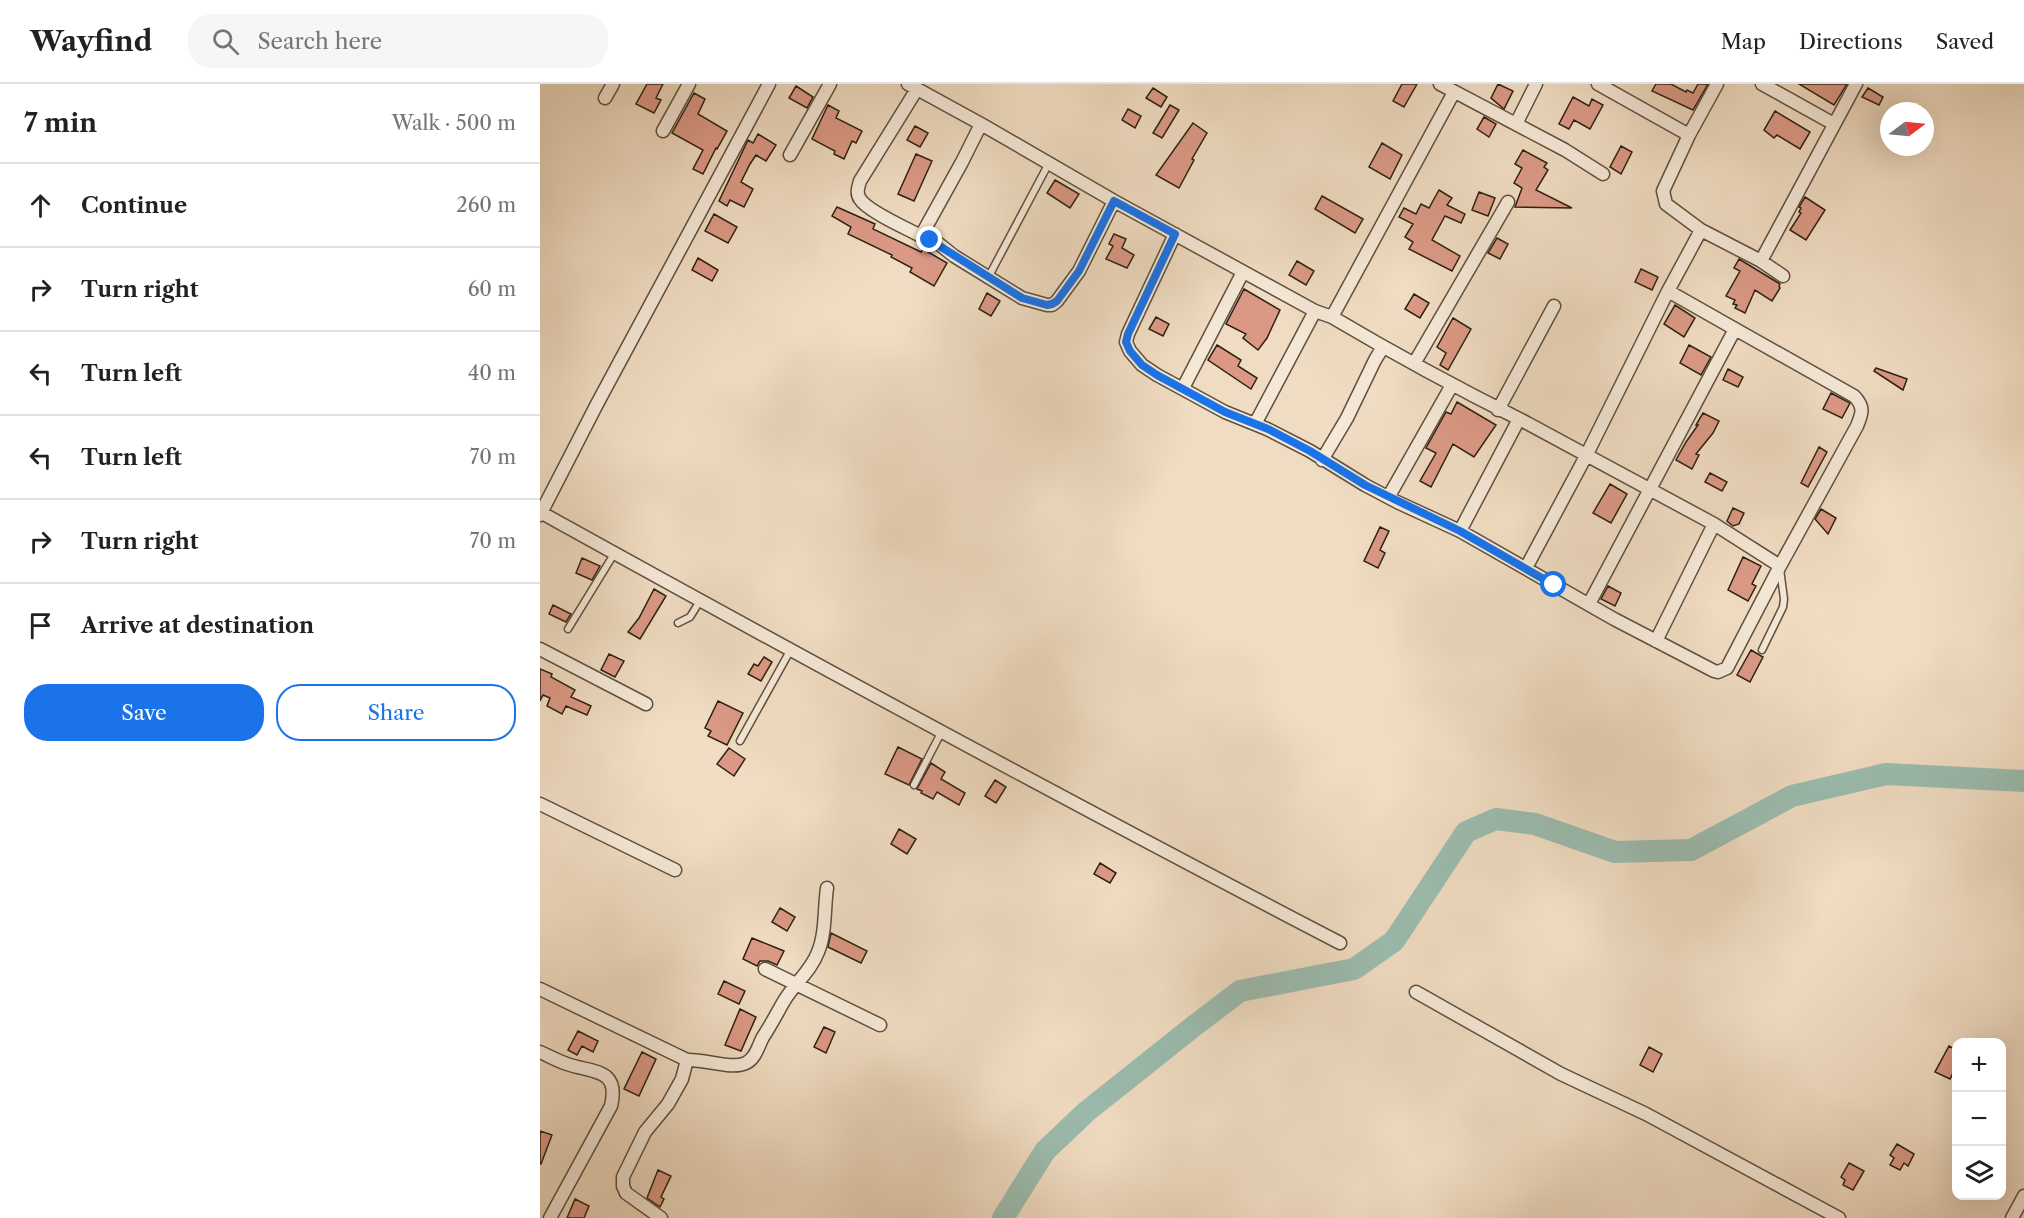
<!DOCTYPE html>
<html lang="en">
<head>
<meta charset="utf-8">
<style>
	:root { --surface:#fff; --page:#f6f6f6; --text:#222; --muted:#767676; --line:#e0e0e0; --accent:#1a73e8 }
	body { margin:0; font-family:"Libre Caslon Text",serif; background:var(--page); color:var(--text) }
	.controls { position:absolute; right:18px; bottom:18px; display:grid; overflow:hidden; border-radius:12px; box-shadow:0 6px 24px #0002 }
	.controls button { width:54px; height:54px; display:grid; place-items:center; padding:0; border:0; border-bottom:2px solid var(--line); background:var(--surface); color:var(--text); font:30px sans-serif }
	.compass { position:absolute; left:1340px; top:18px; width:54px; height:54px; border-radius:50%; background:var(--surface); box-shadow:0 6px 24px #0002; rotate:74deg }
	.stop { position:absolute; width:18px; height:18px; margin:-14px; border:4px solid #1a73e8; border-radius:50%; background:#fff }
	.stop.end { background:#1a73e8; border-color:#fff; box-shadow:0 2px 6px #0008 }
	.list { margin:0; padding:0; list-style:none }
	h2 { display:flex; justify-content:space-between; align-items:center; height:78px; margin:0; padding:0 24px; font-size:26px }
	h2 small { font-size:20px; font-weight:400; color:var(--muted) }
	.list li { display:grid; grid-template-columns:39px 1fr auto; gap:18px; align-items:center; box-sizing:border-box; height:84px; padding:0 24px; border-top:2px solid var(--line) }
	.list b { display:block; font-size:22px; white-space:nowrap }
	.list em { font-size:20px; font-style:normal; color:var(--muted) }
	.actions { display:flex; gap:12px; padding:18px 24px }
	.actions a { flex:1; padding:14px 0; border:2px solid var(--accent); border-radius:24px; text-align:center; font-size:21px; color:var(--accent) }
	.actions .main { background:var(--accent); color:#fff }
	.icon { flex:none; width:33px; height:33px; fill:none; stroke:currentColor; stroke-width:2; stroke-linecap:round; stroke-linejoin:round }
	.map { position:relative; flex:none; width:1484px; height:1134px; overflow:hidden }
	header { display:flex; align-items:center; gap:36px; box-sizing:border-box; height:84px; padding:0 30px; background:var(--surface); border-bottom:2px solid var(--line) }
	header strong { font-size:28px }
	nav { display:flex; gap:33px; margin-inline-start:auto; font-size:21px }
	.search { width:420px; height:54px; background:var(--page); display:flex; align-items:center; gap:15px; box-sizing:border-box; padding:0 21px; border-radius:24px; color:var(--muted); font-size:22px }
	main { display:flex }
	aside { flex:1; background:var(--surface) }
	.map>svg:first-child { display:block }
	.lines { fill:none; stroke-linecap:round; stroke-linejoin:round }
	.river { stroke:#9bbcaf; stroke-width:22 }
	.building { fill:#db9985; stroke:#2d2112; stroke-width:1.5 }
	.lane-casing { stroke:#5e503e; stroke-width:9 }
	.street-casing { stroke:#5e503e; stroke-width:15 }
	.lane { stroke:#f5e8d7; stroke-width:6 }
	.street { stroke:#f5e8d7; stroke-width:12 }
	.route { stroke:#1a73e8; stroke-width:8 }
</style>
</head>
<body>
<header>
<strong>Wayfind</strong>
<div class="search"><svg class="icon" aria-label="search" viewBox="0 0 24 24"><circle cx="10" cy="10" r="6"/><path d="M15 15l6 6"/></svg>Search here</div>
<nav><a>Map</a><a>Directions</a><a>Saved</a></nav>
</header>
<main>
<aside>
<h2>7 min<small>Walk · 500 m</small></h2>
<ul class="list">
<li><svg class="icon" aria-label="ahead" viewBox="0 0 24 24"><path d="M12 20V5M6 11l6-6 6 6"/></svg><div><b>Continue</b></div><em>260 m</em></li>
<li><svg class="icon" aria-label="right" viewBox="0 0 24 24"><path d="M7 20v-9h11M14 6l5 5-5 5"/></svg><div><b>Turn right</b></div><em>60 m</em></li>
<li><svg class="icon" aria-label="left" viewBox="0 0 24 24"><path d="M17 20v-9H6M10 6l-5 5 5 5"/></svg><div><b>Turn left</b></div><em>40 m</em></li>
<li><svg class="icon" aria-label="left" viewBox="0 0 24 24"><path d="M17 20v-9H6M10 6l-5 5 5 5"/></svg><div><b>Turn left</b></div><em>70 m</em></li>
<li><svg class="icon" aria-label="right" viewBox="0 0 24 24"><path d="M7 20v-9h11M14 6l5 5-5 5"/></svg><div><b>Turn right</b></div><em>70 m</em></li>
<li><svg class="icon" aria-label="arrive" viewBox="0 0 24 24"><path d="M6 21V4h12l-3 4 3 4H6"/></svg><div><b>Arrive at destination</b></div></li>
</ul>
<div class="actions"><a class="main">Save</a><a>Share</a></div>
</aside>
<div class="map">
<svg width="1484" height="1134" viewBox="0 0 1484 1134">
	<rect width="100%" height="100%" fill="#f0dcc2"/>
	<filter id="stains"><feTurbulence type="fractalNoise" baseFrequency=".00333" numOctaves="4"/><feColorMatrix values="0 0 0 0 .2 0 0 0 0 .09 0 0 0 0 .02 0 0 0 .5 -.17"/></filter>
	<radialGradient id="worn" r=".72"><stop offset=".6" stop-color="#630" stop-opacity="0"/><stop offset="1" stop-color="#630" stop-opacity=".3"/></radialGradient>
	<g class="lines">
		<path class="river" d="M463,1134L505,1067L546,1028L654,942L700,907L814,885L854,857L926,748L956,735L995,740L1075,768L1151,766L1252,712L1346,690L1484,697"/>
	</g>
	<path class="building" d="M107,0H123L116,14L121,16L114,29L96,20Z
		M862,0H877L864,23L853,17Z
		M958,0L973,7L964,25L951,14Z
		M1116,0H1131L1146,8L1147,6L1153,9L1158,0H1168L1153,26L1112,7Z
		M1259,0H1307L1294,21Z
		M256,2L273,13L267,24L249,14Z
		M613,4L627,13L621,23L606,14Z
		M1328,4L1343,13L1339,21L1322,13Z
		M154,9L165,15L158,30L187,47L177,65L176,64L163,90L153,85L163,66L132,49Z
		M1033,13L1049,22L1052,15L1063,21L1050,45L1034,36L1029,45L1019,40Z
		M288,21L299,27L296,34L322,47L316,59L312,57L304,75L294,70L295,67L272,55Z
		M630,21L639,26L622,54L613,49Z
		M588,25L601,32L595,44L582,36Z
		M1235,27L1270,48L1260,65L1237,51L1234,54L1224,46Z
		M944,33L956,40L949,53L937,45Z
		M653,39L667,49L652,75L654,76L639,104L616,91Z
		M375,42L388,49L380,63L367,56Z
		M218,50L236,61L226,77L216,71L210,80L201,98L213,105L204,123L190,116L187,122L179,117L208,56L213,59Z
		M842,59L862,71L850,95L829,83Z
		M1081,62L1092,68L1081,90L1070,83Z
		M983,66L1007,79L1004,83L1008,86L996,106L1032,124L975,123L982,104L974,99L982,84L975,80Z
		M376,70L392,77L374,117L358,110Z
		M515,96L539,110L530,124L507,109Z
		M899,106L912,114L907,121L925,130L921,139L905,132L892,156L920,172L912,187L869,165L873,158L865,153L873,140L859,133L864,124L876,130L881,120L889,124Z
		M939,108L955,114L948,132L932,126Z
		M782,112L823,135L815,149L775,125Z
		M1265,113L1285,126L1266,156L1250,146L1261,129L1259,128L1261,124L1259,123Z
		M297,123L335,140L333,145L381,168L383,165L407,179L394,202L370,188L372,184L351,173L352,171L308,150L311,143L292,132Z
		M174,130L197,143L188,159L165,147Z
		M574,150L586,155L582,164L594,171L587,184L566,175L573,162L569,160Z
		M957,154L968,160L960,175L948,169Z
		M158,174L178,186L172,197L152,186Z
		M1199,175L1240,200L1239,202L1240,204L1232,217L1215,206L1205,229L1195,224L1197,221L1193,220L1195,216L1186,212L1200,187L1194,184Z
		M757,177L774,187L766,201L749,191Z
		M1101,185L1118,193L1112,206L1095,198Z
		M704,205L740,226L727,254L718,266L703,254L706,250L686,240Z
		M447,209L460,217L451,232L439,225Z
		M874,210L889,219L880,234L865,225Z
		M1135,221L1155,234L1144,253L1124,240Z
		M616,233L629,240L623,252L609,245Z
		M913,234L931,245L908,286L900,281L906,269L897,263Z
		M677,261L701,276L698,282L717,294L711,305L668,276Z
		M1149,261L1171,273L1161,291L1140,279Z
		M1336,284L1367,295L1363,306L1334,287Z
		M1188,285L1203,293L1198,303L1183,296Z
		M1291,309L1310,319L1302,334L1283,325Z
		M917,318L956,341L934,373L913,360L891,403L880,397L896,369L886,364L906,328L911,330Z
		M1163,329L1179,337L1173,349L1156,370L1159,371L1152,385L1136,376L1146,358L1158,341H1156Z
		M1279,363L1287,368L1268,403L1261,399Z
		M1170,389L1187,398L1182,407L1165,398Z
		M1070,400L1087,410L1071,439L1053,429Z
		M1193,424L1204,429L1199,440L1193,442L1187,437Z
		M1281,425L1296,434L1288,450L1275,435Z
		M840,443L849,447L840,466L845,469L838,484L824,477Z
		M1203,473L1221,482L1212,500L1216,502L1208,517L1188,506Z
		M42,474L60,482L52,496L36,489Z
		M1068,502L1081,509L1075,522L1061,515Z
		M114,505L126,512L100,555L88,548L99,534Z
		M13,521L31,530L26,538L9,530Z
		M1211,566L1223,573L1210,598L1197,591Z
		M69,570L84,577L75,593L61,586Z
		M224,573L232,578L221,597L208,590L214,580L218,582Z
		M0,585L12,590L11,593L35,606L31,613L51,622L47,631L26,622L22,630L7,622L10,614L3,611L0,617Z
		M178,617L203,629L187,661L168,652L171,647L165,644Z
		M358,663L382,675L369,701L345,690Z
		M189,664L205,675L194,692L177,680Z
		M391,679L405,688L401,695L425,709L419,721L397,708L393,715L381,709L382,707L377,705Z
		M455,696L466,703L456,719L445,712Z
		M359,745L376,755L367,770L351,760Z
		M560,779L576,789L570,799L554,790Z
		M240,824L255,833L247,847L232,838Z
		M291,849L327,867L321,879L288,863Z
		M212,854L244,867L237,881L228,877H220L217,882L203,875Z
		M184,897L205,907L199,920L178,910Z
		M200,925L216,933L201,967L185,961Z
		M284,943L295,948L286,969L274,963Z
		M38,947L58,957L53,968L42,962L37,971L28,966Z
		M1409,962L1416,966V983L1410,995L1395,988Z
		M1109,963L1122,970L1113,988L1100,981Z
		M102,968L116,975L99,1012L84,1005Z
		M0,1047L12,1051L1,1080H0Z
		M1357,1060L1374,1070L1368,1082L1364,1079L1360,1086L1350,1081L1354,1074L1350,1071Z
		M1309,1079L1324,1087L1313,1106L1303,1101L1305,1096L1301,1093Z
		M118,1086L131,1092L121,1113L124,1115L120,1123L107,1114Z
		M35,1115L49,1122L44,1134H27Z"/>
	<g class="lines">
		<defs>
			<path id="lane" d="M449,192L509,79
				M138,539L150,533L160,517
				M28,545L74,470
				M1222,566L1243,523L1244,515L1240,485
				M200,657L250,567
				M374,701L401,649"/>
			<path id="street" d="M368,0L441,40L574,117L775,227L792,233C856,271 921,306 987,339L1174,440L1240,482L1317,342C1322,330 1325,323 1314,312L1195,245
				M900,0L1025,66L1063,90
				M1058,0L1149,51
				M1177,0L1149,51L1123,107L1126,120L1161,146L1221,177L1316,0
				M1222,0L1294,40
				M377,5L320,97C318,104 316,109 320,115C327,127 368,145 381,152
				M65,14L73,0
				M441,40L422,78L381,152L399,160L414,172L482,214L507,221H512L517,217L539,187L574,117
				M976,40L996,0
				M123,47L149,0
				M250,71L290,0
				M635,150L588,250L586,258L590,267L602,281L617,291L685,328L727,345L770,367L825,401L857,418L920,447L1074,535L1174,587L1178,588L1187,584L1240,482
				M1221,177L1243,192
				M1128,207L1161,146
				M792,233L914,8
				M875,278L968,118
				M643,304L703,188
				M958,326L1014,222
				M715,340L775,227
				M782,376L807,334L835,276L843,263
				M849,412L912,301
				M0,428C265,575 531,719 800,859
				M0,431L57,320L229,0
				M920,447L979,335
				M986,484L1046,372L1128,207L1195,245L1049,520
				M1116,557L1174,440
				M0,565L106,620
				M0,720L135,786
				M225,885L340,941
				M0,905L147,976L142,995L128,1020L105,1048L83,1093V1102L86,1109L121,1134
				M876,908L1021,990L1106,1030L1299,1134
				M0,968C9,972 18,977 27,980C53,989 80,984 71,1022L10,1134
				M147,976C165,975 192,986 206,979C216,974 218,962 223,953C231,941 237,929 244,917C254,900 271,887 278,868C286,849 284,825 287,804
				M1472,1134L1484,1112"/>
		</defs>
		<use href="#lane" class="lane-casing"/>
		<use href="#street" class="street-casing"/>
		<use href="#lane" class="lane"/>
		<use href="#street" class="street"/>
	</g>
	<g class="lines">
		<path class="route" d="M390,156L482,214L507,221L512,220L517,217L539,187L574,117L635,150L588,250L586,258L590,267L602,281L617,291L685,328L728,345L770,367L825,401L920,447L1014,501"/>
	</g>
	<rect width="100%" height="100%" filter="url(#stains)"/>
	<rect width="100%" height="100%" fill="url(#worn)"/>
</svg>
<div class="controls">
<button>+</button>
<button>−</button>
<button><svg class="icon" aria-label="layers" viewBox="0 0 24 24"><path d="M12 4l9 5-9 5-9-5zM3 14l9 5 9-5"/></svg></button>
</div>
<svg class="compass" viewBox="-18 -18 36 36"><path d="M0-13l5 13h-10z" fill="#e53935"/><path d="M0 13l5-13h-10z" fill="#767676"/></svg>
<div class="stop" style="left:1014px;top:501px"></div>
<div class="stop end" style="left:390px;top:156px"></div>
</div>
</main>
</body>
</html>
